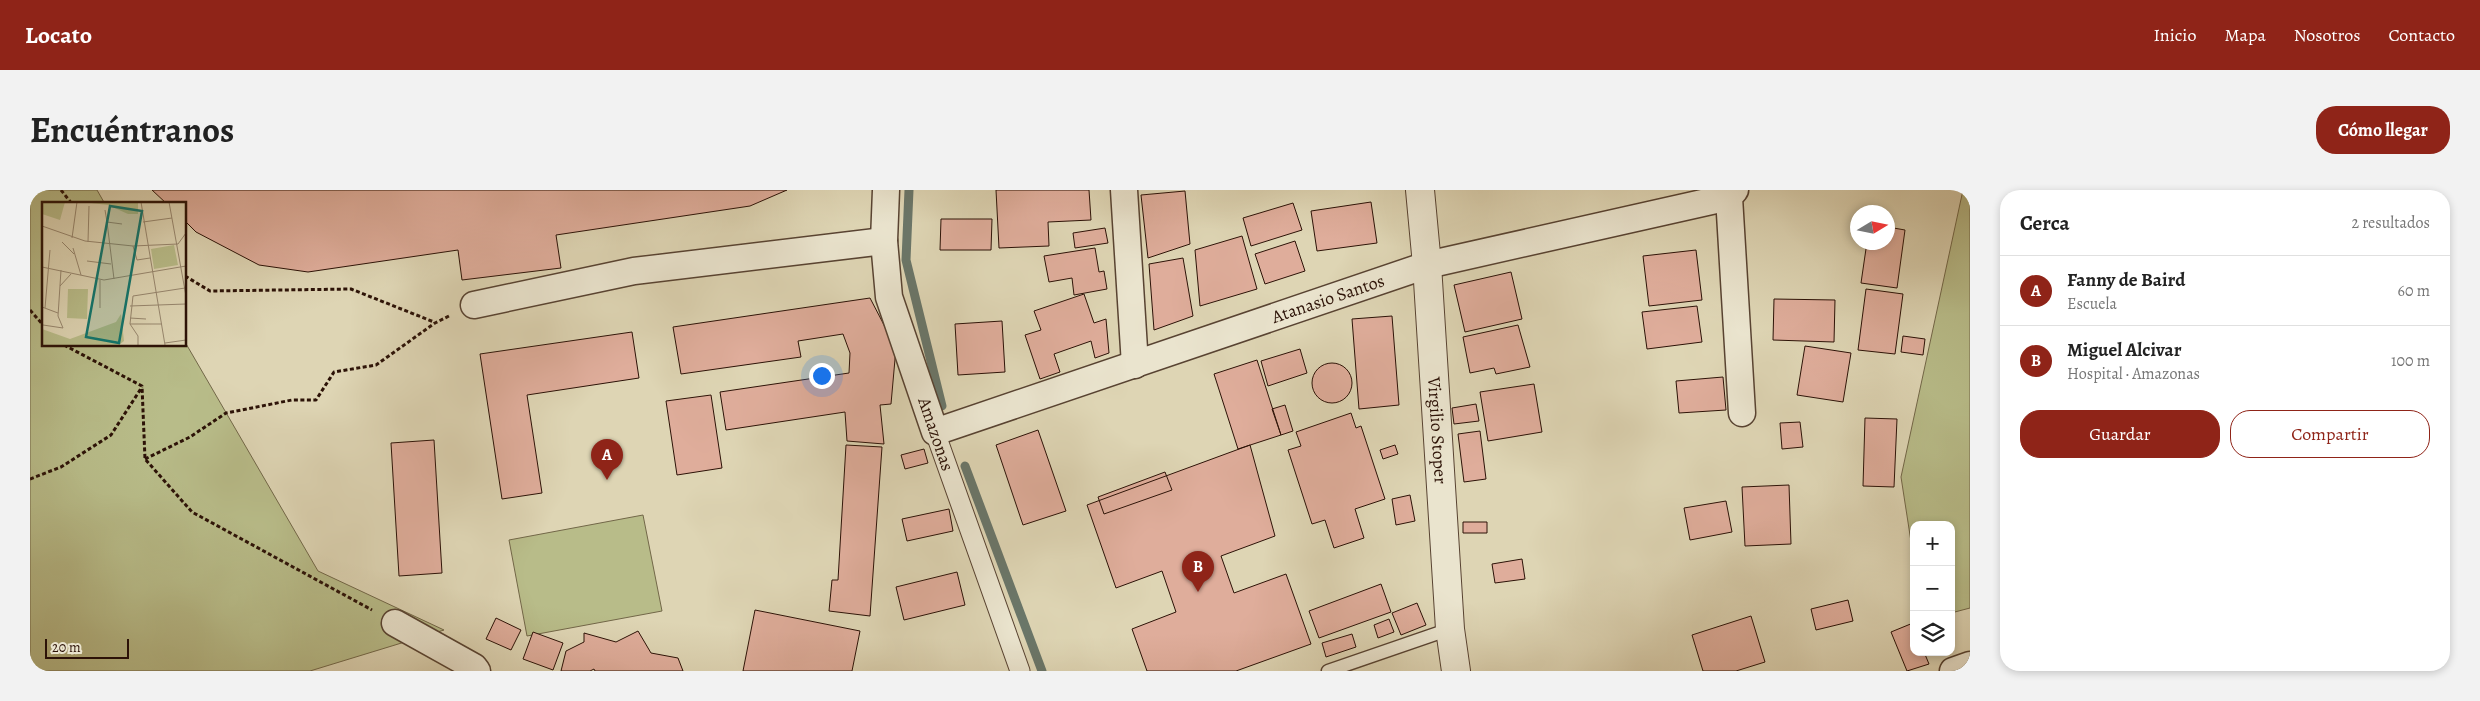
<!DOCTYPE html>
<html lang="es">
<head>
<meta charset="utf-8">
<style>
	:root { --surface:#fff; --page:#f2f2f2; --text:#222; --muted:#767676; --line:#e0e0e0; --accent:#8f2418 }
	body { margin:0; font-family:Alegreya,serif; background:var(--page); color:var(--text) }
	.controls { position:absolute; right:15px; bottom:15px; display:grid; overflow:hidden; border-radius:10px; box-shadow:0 2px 8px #0003 }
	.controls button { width:45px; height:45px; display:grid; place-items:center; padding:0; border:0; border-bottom:1px solid var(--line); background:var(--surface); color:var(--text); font:25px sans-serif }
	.compass { position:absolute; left:1820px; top:15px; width:45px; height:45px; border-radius:50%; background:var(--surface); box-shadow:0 2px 8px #0003; rotate:80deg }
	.scale { position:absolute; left:15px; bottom:12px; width:84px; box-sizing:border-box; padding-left:5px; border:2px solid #2c1207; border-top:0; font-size:14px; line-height:18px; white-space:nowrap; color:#2c1207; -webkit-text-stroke:4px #eae4ce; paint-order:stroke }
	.you { position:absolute; left:791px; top:185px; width:18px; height:18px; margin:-12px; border:4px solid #fff; border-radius:50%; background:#1a73e8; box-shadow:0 0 0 8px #1a73e833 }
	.badge { display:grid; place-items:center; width:32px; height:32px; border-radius:50%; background:var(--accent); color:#fff; font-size:16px; font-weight:700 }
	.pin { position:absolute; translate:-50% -41px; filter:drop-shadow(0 1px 2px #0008) }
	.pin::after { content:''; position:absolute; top:26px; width:18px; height:15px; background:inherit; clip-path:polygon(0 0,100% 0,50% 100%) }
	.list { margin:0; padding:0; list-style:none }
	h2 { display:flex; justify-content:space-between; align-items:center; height:65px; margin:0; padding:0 20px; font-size:21px }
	h2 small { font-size:16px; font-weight:400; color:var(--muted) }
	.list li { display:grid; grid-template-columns:32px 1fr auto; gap:15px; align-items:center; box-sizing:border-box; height:70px; padding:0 20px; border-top:1px solid var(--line) }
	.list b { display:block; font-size:19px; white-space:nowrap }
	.list p { margin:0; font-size:16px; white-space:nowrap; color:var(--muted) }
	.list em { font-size:16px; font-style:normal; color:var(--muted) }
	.actions { display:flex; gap:10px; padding:15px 20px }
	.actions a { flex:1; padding:11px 0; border:1px solid var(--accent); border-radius:20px; text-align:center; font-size:18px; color:var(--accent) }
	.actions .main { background:var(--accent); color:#fff }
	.icon { flex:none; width:28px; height:28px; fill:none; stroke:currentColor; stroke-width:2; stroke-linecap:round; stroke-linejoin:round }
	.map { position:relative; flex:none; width:1940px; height:481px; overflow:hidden; border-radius:20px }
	header { display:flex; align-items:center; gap:30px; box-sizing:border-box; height:70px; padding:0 25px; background:var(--accent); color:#fff }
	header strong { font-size:24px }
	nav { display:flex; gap:28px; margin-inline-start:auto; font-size:18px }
	.intro { display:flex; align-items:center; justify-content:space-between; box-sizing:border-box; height:120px; padding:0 30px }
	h1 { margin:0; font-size:35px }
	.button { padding:12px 22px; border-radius:20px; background:var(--accent); color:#fff; font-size:18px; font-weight:700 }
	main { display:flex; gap:30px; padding:0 30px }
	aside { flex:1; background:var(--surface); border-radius:20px; box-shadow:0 2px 8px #0003 }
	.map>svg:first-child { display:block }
	.green { fill:#b8bc89; stroke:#726748 }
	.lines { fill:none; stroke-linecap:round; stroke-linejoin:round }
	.stream { stroke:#6a7669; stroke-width:9 }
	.building { fill:#dfad9b; stroke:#2c1207 }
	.service-casing { stroke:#584332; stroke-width:15 }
	.pedestrian-casing { stroke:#584332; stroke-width:21 }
	.minor-casing { stroke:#584332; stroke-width:29 }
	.tertiary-casing { stroke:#584332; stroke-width:30 }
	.path { stroke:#2c1207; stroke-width:3; stroke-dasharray:4 2.5; stroke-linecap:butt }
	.service { stroke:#eae4ce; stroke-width:12 }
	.pedestrian { stroke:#eae4ce; stroke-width:19 }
	.minor { stroke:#eae4ce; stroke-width:26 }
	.tertiary { stroke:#eae4ce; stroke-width:28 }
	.labels { text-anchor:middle; stroke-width:5; stroke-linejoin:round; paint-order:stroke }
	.street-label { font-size:18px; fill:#2c1207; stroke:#eae4ce }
	.inset-road { fill:none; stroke:#97876f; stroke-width:1 }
	.view { fill:#0f766e; fill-opacity:0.15; stroke:#0f766e; stroke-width:2.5 }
	.inset-edge { fill:none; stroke:#2c1207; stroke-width:2.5 }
</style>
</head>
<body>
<header>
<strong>Locato</strong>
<nav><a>Inicio</a><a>Mapa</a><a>Nosotros</a><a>Contacto</a></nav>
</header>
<div class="intro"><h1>Encuéntranos</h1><a class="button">Cómo llegar</a></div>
<main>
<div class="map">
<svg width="1940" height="481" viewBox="0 0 1940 481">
	<rect width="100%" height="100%" fill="#ded5b4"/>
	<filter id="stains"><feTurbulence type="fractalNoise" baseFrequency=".004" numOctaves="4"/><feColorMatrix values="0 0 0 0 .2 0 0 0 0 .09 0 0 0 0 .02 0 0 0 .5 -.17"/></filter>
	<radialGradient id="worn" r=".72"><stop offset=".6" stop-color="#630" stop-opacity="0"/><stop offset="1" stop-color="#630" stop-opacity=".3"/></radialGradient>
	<path class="green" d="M0,0H67L75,14H14V155H155V152L288,381L414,440L280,481H0Z
		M1933,0H1940V418L1921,423V335H1884V371L1871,287Z
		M613,325L632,421L497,446L479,350Z"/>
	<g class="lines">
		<path class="stream" d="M879,0L876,70L912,216
			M935,276L1012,481"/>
	</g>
	<path class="building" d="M122,0H757L720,16L526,45L531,78L432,90L428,60L278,82L229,75L166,42L155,31V14H137Z
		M966,0H1059L1061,30L1018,32L1019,56L969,58Z
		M1155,1L1160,54L1118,68L1111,5Z
		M1341,12L1347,53L1287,61L1281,21Z
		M1263,13L1272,40L1221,56L1213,28Z
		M911,29H962L961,60H910Z
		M1858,37L1875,40L1867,98L1831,93L1837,52H1858Z
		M1075,38L1078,53L1045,58L1043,43Z
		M1212,46L1227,99L1170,116L1165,60Z
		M1265,51L1275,81L1235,94L1225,64Z
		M1065,58L1069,82L1074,81L1077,99L1044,105L1042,88L1019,92L1014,66Z
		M1666,60L1672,110L1619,116L1613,66Z
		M1153,68L1163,126L1124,140L1119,74Z
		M1481,82L1492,129L1435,142L1424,95Z
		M1836,99L1873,104L1865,164L1828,160Z
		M1054,104L1064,133L1076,129L1079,163L1065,168L1061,151L1024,164L1030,182L1010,189L995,145L1011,140L1004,121Z
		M840,108L866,158L861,214L850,215L854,254L817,251L815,222L696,240L690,202L819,183L820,163L813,144L768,151L771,167L651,184L643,137Z
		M1744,109L1805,110L1804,152L1743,150Z
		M1667,116L1672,152L1617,159L1612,122Z
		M1362,126L1369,215L1329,219L1322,129Z
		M972,131L975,182L928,185L925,134Z
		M1488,135L1500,177L1466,184L1464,178L1440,183L1433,147Z
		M602,142L609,188L497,205L512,303L472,309L450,164Z
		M1873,146L1895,149L1893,165L1871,162Z
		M1775,156L1821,163L1813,212L1767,205Z
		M1270,159L1277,183L1238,196L1231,171Z
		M1227,170L1251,245L1208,259L1184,184Z
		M1282 193a20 20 0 1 1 40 0a20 20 0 1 1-40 0Z
		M1693,187L1696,220L1649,223L1646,191Z
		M1504,194L1512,242L1458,251L1450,202Z
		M681,205L692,278L647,285L636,211Z
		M1446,214L1449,231L1424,234L1422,218Z
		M1255,215L1263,241L1251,245L1242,219Z
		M1321,223L1326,238L1331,236L1355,309L1325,319L1334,348L1304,358L1295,330L1282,334L1258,260L1271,256L1266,242Z
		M1835,228L1867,229L1864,297L1833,296Z
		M1770,232L1773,257L1752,259L1750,233Z
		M1008,240L1036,321L993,335L966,255Z
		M1450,241L1456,289L1434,292L1428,244Z
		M404,250L412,383L369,386L361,253Z
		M816,255L852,257L840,426L799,421L802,390H808Z
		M1220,255L1245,346L1191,366L1204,403L1256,384L1281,454L1206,481H1117L1102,439L1146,422L1132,381L1086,398L1057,315Z
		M1365,255L1368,264L1353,269L1350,260Z
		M894,259L898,273L875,279L871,265Z
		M1135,282L1142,300L1074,324L1068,307Z
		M1759,295L1761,354L1715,356L1712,297Z
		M1380,305L1385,331L1366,335L1362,309Z
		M1696,311L1702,342L1660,350L1654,318Z
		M919,319L923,341L877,351L872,329Z
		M1433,332H1457V343H1433Z
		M1492,369L1495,389L1465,393L1462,374Z
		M927,382L935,415L874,430L866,397Z
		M1351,394L1361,422L1289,448L1279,421Z
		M1818,410L1823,431L1786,440L1781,419Z
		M1387,413L1396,435L1371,445L1362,423Z
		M725,420L830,441L822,481H713Z
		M1721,426L1735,472L1706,481H1673L1662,445Z
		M466,428L491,440L481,460L456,449Z
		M1359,429L1364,442L1348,448L1344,435Z
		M1883,433L1884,462H1894L1899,474L1877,481L1861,442Z
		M608,441L621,463L648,468L653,481H565L564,479L560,481H531L536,461L554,452V443L586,452Z
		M503,442L533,453L523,480L493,469Z
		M1322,444L1326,457L1296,467L1292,453Z"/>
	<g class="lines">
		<defs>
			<path id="service" d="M1298,481L1420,439"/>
			<path id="pedestrian" d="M905,242L990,481"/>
			<g id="minor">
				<path id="s1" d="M856,0L854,51L859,107L905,242L1397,75L1699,7"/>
				<path d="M1094,0L1105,175"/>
				<path d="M1705,0L1699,7L1712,223"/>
				<path d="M444,115L604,81L854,51"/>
				<path d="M365,433L444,477L447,481"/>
				<path d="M1923,481L1940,475"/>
			</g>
			<g id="tertiary">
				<path id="s2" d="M1390,0L1397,75L1420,439L1426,481"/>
			</g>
		</defs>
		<use href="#service" class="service-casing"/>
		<use href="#pedestrian" class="pedestrian-casing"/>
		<use href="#minor" class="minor-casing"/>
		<use href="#tertiary" class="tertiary-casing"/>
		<path class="path" d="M31,0L42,14
			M155,86L180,101L321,99L404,132
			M0,120L14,136
			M34,155L112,196L115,269L162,322L342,420
			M115,269L160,247L196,223L262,210H286L304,182L346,175L405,133L421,125
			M0,289L31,277L81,245L112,197"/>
		<use href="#service" class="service"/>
		<use href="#pedestrian" class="pedestrian"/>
		<use href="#minor" class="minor"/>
		<use href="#tertiary" class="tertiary"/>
	</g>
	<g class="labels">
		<g class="street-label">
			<text dy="6" stroke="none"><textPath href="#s1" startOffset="665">Atanasio Santos</textPath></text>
			<text dy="6" stroke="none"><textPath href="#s2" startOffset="241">Virgilio Stoper</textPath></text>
			<text transform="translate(906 244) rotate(71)" y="6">Amazonas</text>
		</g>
	</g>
	<g transform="translate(12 12)">
		<rect width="144" height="144" fill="#ded5b4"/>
		<path d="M0,0H23L18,18L0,12ZM40,0H96V12H86L66,3ZM132,43L136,63L112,67L109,47ZM26,87H46L45,117L25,116ZM79,112L82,139L77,143H0V127L28,137L74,120Z" fill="#b8bc89"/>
		<path class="inset-road" d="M99,0L123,143M127,0L144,94M63,8L65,20L80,22M65,20L72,77M101,20L130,16M0,24L43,39L91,44L136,42L144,31M30,36L35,0M20,40L32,52M46,40L47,4M91,44L95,58L108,56M31,46L39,73M45,59L69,62M0,65L62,78L144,64M18,84L29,72M88,104L144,102M0,105L16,111M3,106L8,48M58,106V78M88,116L104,117M88,122H120M1,123L21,126L16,114L19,68M123,141L144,138M96,143V134L88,122L91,94L143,86"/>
		<path class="view" d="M68,4L100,9L77,141L44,135Z"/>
		<rect width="144" height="144" class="inset-edge"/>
	</g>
	<rect width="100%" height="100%" filter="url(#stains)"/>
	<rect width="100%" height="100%" fill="url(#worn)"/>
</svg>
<div class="controls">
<button>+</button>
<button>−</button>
<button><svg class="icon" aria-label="layers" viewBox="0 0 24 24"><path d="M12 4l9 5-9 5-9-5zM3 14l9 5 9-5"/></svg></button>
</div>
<svg class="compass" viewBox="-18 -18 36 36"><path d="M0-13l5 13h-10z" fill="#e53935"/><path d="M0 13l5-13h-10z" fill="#767676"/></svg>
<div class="scale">20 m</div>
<div class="you"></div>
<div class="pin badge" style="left:577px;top:290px">A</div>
<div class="pin badge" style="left:1168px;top:402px">B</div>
</div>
<aside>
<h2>Cerca<small>2 resultados</small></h2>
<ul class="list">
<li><span class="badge">A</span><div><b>Fanny de Baird</b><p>Escuela</p></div><em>60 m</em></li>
<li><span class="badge">B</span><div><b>Miguel Alcivar</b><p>Hospital · Amazonas</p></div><em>100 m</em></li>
</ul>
<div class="actions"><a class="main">Guardar</a><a>Compartir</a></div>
</aside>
</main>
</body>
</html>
